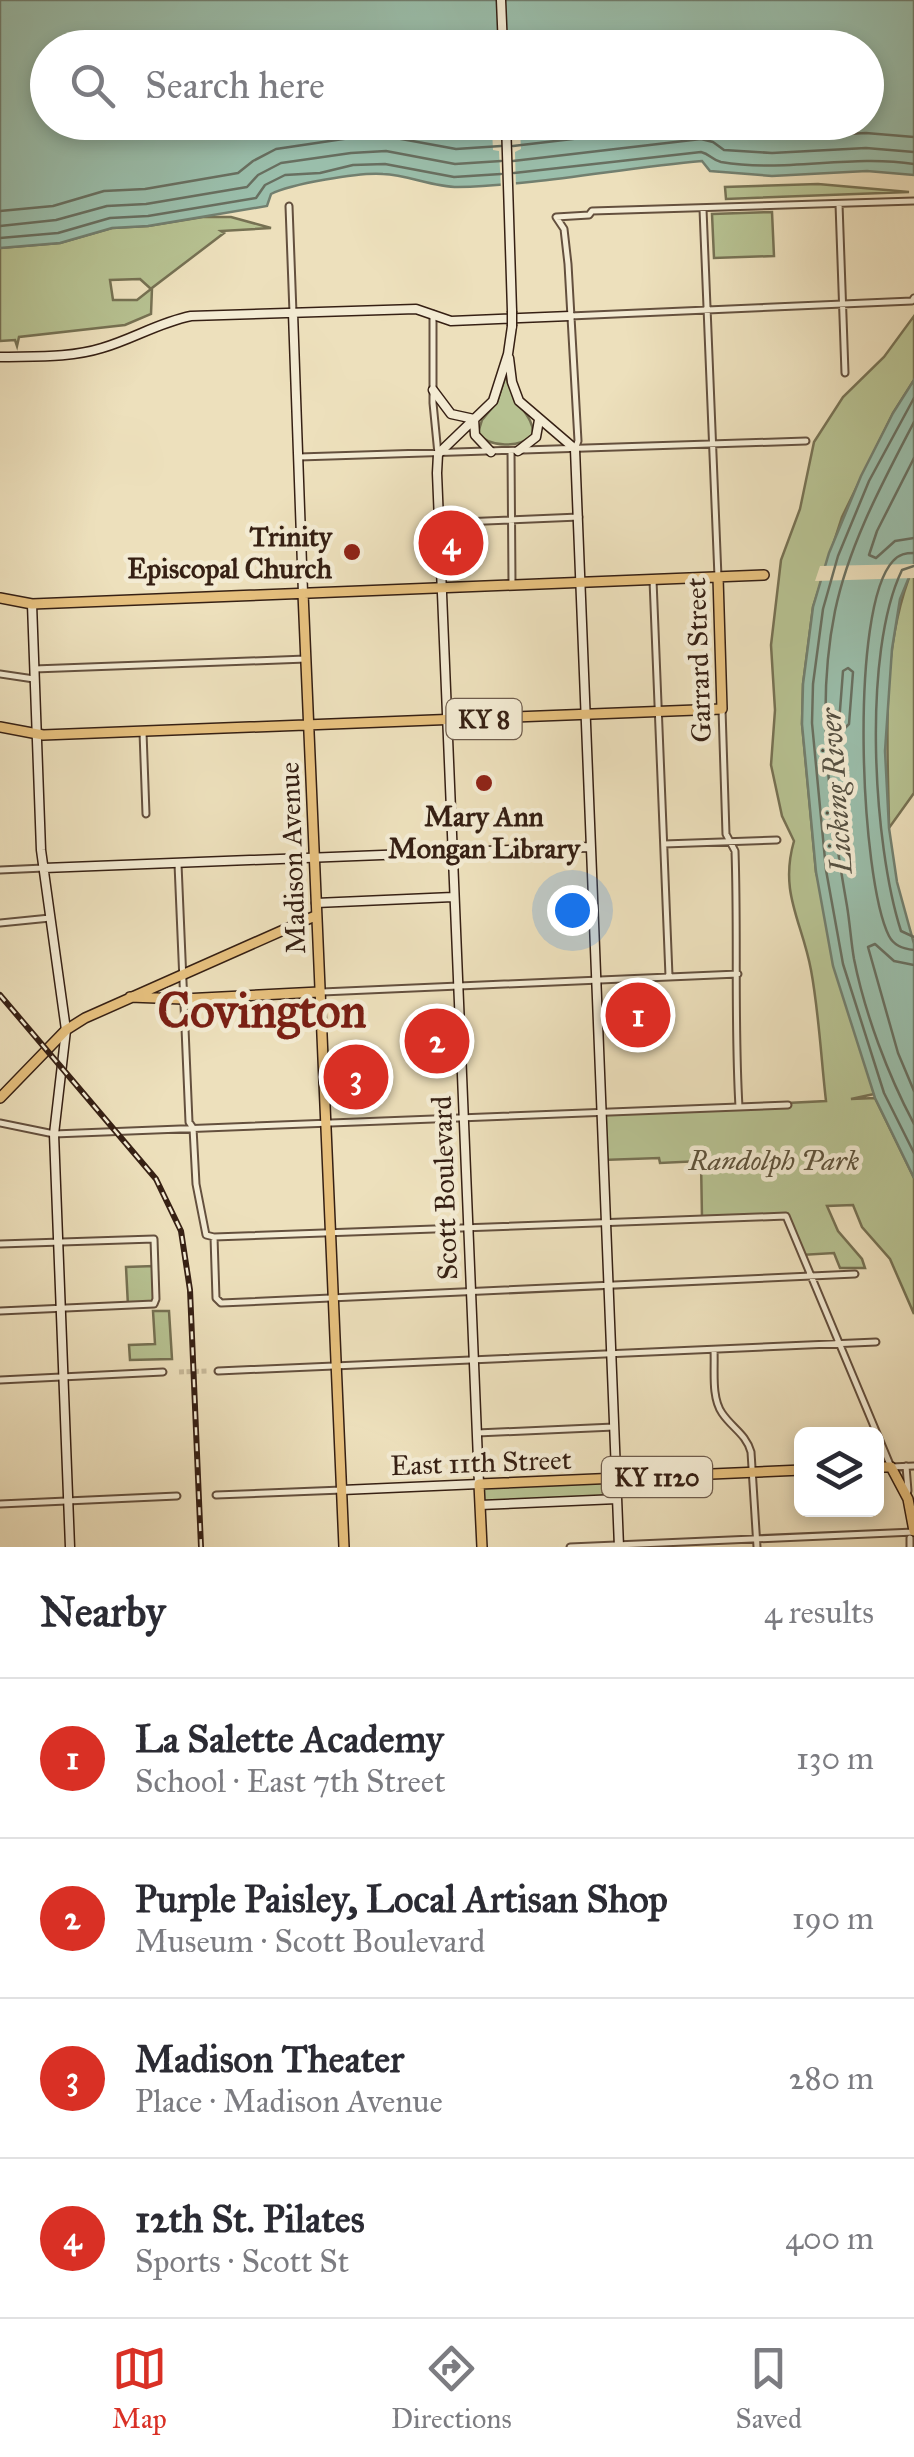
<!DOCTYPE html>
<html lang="en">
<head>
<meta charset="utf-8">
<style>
	:root { --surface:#fff; --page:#f2f2f3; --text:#2b2b33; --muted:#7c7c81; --line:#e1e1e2; --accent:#d93025 }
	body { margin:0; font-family:"IM FELL Great Primer",serif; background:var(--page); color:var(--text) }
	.controls { position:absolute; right:30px; bottom:30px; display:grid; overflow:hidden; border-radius:15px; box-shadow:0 5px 15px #0003 }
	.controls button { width:90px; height:90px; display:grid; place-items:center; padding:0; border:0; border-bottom:2px solid var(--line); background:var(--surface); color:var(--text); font:50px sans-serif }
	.you { position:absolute; left:572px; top:910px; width:35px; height:35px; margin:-25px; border:8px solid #fff; border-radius:50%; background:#1a73e8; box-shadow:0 0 0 15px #1a73e833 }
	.badge { display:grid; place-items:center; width:65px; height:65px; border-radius:50%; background:var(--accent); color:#fff; font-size:32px; font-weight:700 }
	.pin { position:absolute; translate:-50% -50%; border:5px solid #fff; box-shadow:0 2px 10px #0006 }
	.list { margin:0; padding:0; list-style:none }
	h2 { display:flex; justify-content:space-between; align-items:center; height:130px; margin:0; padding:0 40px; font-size:42px }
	h2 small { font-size:32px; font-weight:400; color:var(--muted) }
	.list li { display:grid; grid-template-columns:65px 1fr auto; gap:30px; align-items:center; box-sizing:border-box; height:160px; padding:0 40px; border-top:2px solid var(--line) }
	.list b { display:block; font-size:38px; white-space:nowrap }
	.list p { margin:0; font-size:32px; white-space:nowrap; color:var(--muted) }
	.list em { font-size:32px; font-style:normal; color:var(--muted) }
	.icon { flex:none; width:55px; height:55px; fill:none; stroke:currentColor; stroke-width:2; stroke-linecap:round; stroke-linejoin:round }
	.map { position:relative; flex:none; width:914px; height:1547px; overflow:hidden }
	.search { position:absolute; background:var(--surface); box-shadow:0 5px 15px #0003; left:30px; right:30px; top:30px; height:110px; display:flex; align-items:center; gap:25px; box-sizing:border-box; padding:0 35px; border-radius:55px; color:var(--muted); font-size:38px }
	.sheet { height:770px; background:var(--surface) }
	nav { display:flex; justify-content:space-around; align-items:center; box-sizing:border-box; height:140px; border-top:2px solid var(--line); background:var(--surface); font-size:28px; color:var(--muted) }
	nav a { display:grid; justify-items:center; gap:5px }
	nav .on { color:var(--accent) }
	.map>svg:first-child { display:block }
	.green { fill:#b7c292; stroke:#767153; stroke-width:2.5; fill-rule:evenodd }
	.water { fill:#9abeab; stroke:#727f6f; stroke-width:2.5; fill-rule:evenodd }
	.pier { fill:#ede0bc }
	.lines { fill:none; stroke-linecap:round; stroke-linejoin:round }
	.shore { stroke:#686f60; stroke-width:2.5 }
	.street-tunnel { stroke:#c8ba9a; stroke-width:5; stroke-dasharray:5 2.5; stroke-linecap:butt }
	.street-casing { stroke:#64503e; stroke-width:9 }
	.secondary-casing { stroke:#362014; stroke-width:11 }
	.primary-casing { stroke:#362014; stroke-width:12 }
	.street { stroke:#f3ebd3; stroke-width:5 }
	.secondary { stroke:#f3ebd3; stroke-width:8 }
	.primary { stroke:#e6c07e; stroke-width:9 }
	.rail-casing { stroke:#362014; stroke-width:6 }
	.rail { stroke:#f3ebd3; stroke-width:2.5; stroke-dasharray:8; stroke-linecap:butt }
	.secondary-bridge-casing { stroke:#362014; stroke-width:11; stroke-linecap:butt }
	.secondary-bridge { stroke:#f3ebd3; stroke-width:8 }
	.poi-dot { fill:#8f2418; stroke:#f3ebd3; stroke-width:4 }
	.labels { text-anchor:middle; stroke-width:9; stroke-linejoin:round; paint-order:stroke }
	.shield { fill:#f3ebd3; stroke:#6f5d4d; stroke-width:2.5 }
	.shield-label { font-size:25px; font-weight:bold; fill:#362014 }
	.poi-label { font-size:28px; font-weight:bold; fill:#362014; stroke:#f3ebd3; text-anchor:end }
	.street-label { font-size:28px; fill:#362014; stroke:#f3ebd3 }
	.park-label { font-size:28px; font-style:italic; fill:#5d513a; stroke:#f3ebd3 }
	.water-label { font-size:30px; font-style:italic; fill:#544f41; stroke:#f3ebd3 }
	.town-label { font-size:48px; font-weight:bold; fill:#7a1f14; stroke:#f3ebd3 }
</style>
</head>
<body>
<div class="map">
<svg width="914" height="1547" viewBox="0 0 914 1547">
	<rect width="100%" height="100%" fill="#ede0bc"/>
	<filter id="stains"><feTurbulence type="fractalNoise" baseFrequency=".002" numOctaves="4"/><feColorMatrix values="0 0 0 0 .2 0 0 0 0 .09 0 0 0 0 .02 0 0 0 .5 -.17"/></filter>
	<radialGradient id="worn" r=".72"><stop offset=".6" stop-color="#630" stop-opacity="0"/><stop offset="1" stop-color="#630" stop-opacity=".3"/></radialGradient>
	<path class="green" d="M818,184L909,192L726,199L725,187Z
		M772,212L774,256L714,258L712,214Z
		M203,217H231L271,228L221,231L224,233L152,288L151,314L125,325L19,337L17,346L15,340L0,341V248L60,243L112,228L148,226ZM140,279L151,289L137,300H113L110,280Z
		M914,316V380L893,413L842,517L813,607L803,684L802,724L816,872L874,1094L851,1099L875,1098L914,1178V1314L890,1259L862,1227L853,1205L827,1206L838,1231L862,1259L865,1268H840L834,1253L801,1255L785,1216L702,1218L701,1161L660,1163L659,1158L603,1160L601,1112L826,1101C821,1058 819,1013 811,970C802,921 779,893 794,841L782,816L771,765L775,710L771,645L781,560L800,509L814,442L843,397L884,357Z
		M506,375C511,402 535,416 533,435C520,448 489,448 478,433L482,420L497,402Z
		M914,565V793L889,828C888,740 879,648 914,565Z
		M154,1266V1304L128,1306L126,1267Z
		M153,1311H169L172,1359L130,1360L129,1345L155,1344Z
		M616,1480L617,1499L480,1505L479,1484Z"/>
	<path class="water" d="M0,0H914V175L867,171L772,176L710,171L702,161C621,168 540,185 458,187C433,187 408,175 383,174C360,172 290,184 271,194L267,206L148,226L112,228L60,243L0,248ZM48,48H866V122H48Z
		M914,380V565L900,599L892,649L885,751L889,828L897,882L914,944V1178L875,1098L833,966L816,872L802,724L803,684L813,607L829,553L861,476L893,413Z"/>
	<path class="pier" d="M499,123H513L515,129H520L521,149L515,152L516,188L501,189L499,151L493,150L492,130L499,128Z
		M914,564V578L815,581L820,566Z"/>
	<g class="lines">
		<path class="shore" d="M513,146L700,124L716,127L730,135L772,138L866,133L914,137
			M513,161L701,139L713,142L724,150L772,153L866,148L914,152
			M514,173L701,152C710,154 712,160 721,162C785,173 850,154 914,164
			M0,211L53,206L104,191L145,189L238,173L253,161L276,149L350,138L385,136L456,149L501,146
			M0,226L56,220L107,206L146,204L247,187L258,175L281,163L351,153L386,151L455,164L501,161
			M0,238L58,233L110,218L148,216L256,198L265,185L285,175L320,173L353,165L385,164L454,177L501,174
			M914,398L869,481L838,556L823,609L813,684L812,723L826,870L843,964L884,1093L914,1153
			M914,422C883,482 849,544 835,611C815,709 830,809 847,906C850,924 851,942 854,959C865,1014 888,1075 914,1124
			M914,458L877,531L869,555L876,558L895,541L914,538
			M914,553C906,553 899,554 893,561C849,608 860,878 889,936C894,946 903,949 914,950
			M914,566L902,570C862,653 873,844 901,931L914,937
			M848,668L853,672L849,724L844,729L839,723L843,671Z
			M914,965L894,961L875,944L868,947L898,1053L914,1091"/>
		<path class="street-tunnel" d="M179,1372L208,1371"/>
		<defs>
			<path id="street" d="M839,204L845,373
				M289,206L293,313
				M703,209L718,577
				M433,314V403L438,454
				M570,316L912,301L914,298
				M575,449L578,441L568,264L564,229L556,217L589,215L592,211L914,201
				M511,451L512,583
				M299,457L806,441
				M438,523L579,517
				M653,580L669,976
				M34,669L306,659
				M0,674L34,679
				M722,709L726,834L735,851C738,937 734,1021 739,1107
				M143,732L146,814
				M664,844L777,840
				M178,864L189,1122L193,1128L196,1184L206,1235L214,1237
				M0,870L44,868
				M0,923L50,918
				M322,992L738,974
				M0,1123L54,1134L788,1105
				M214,1237L786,1216L891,1467L914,1466
				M214,1237L216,1298L221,1303L855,1274
				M0,1244L154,1239L156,1299L154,1304L0,1311
				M714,1350C715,1370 711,1397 722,1413C732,1428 746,1434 751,1452L757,1547
				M218,1371L876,1342
				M0,1380L163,1372
				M477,1433L614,1427
				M906,1466L908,1491
				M216,1495L342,1490
				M0,1504L177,1496
				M910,1538V1547
				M570,1547L914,1532"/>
			<path id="secondary" d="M501,0L503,48
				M506,122L512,311
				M293,313L303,593
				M0,357C34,356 70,358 102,348C133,339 160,322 191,316L416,309L451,321L570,316
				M509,358L512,382L519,401L575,449L619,1547
				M433,390L451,414L474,419L475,435L491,452
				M518,451L536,437L539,420
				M32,604L41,850L66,1030L54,1134L70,1547
				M44,868L590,847
				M316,903L453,897
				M342,1490L479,1484L437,473L438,454L493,401L508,354L512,326
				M480,1505L617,1499"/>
			<path id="primary" d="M303,593L344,1547
				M0,598L32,604L764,575
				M0,727L43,735L722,709L718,577
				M130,997L183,999L319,992
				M0,1098L66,1030L85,1018L315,916
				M876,1467H891L908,1499L914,1531
				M482,1547L479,1484L802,1470"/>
		</defs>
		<use href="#street" class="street-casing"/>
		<use href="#secondary" class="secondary-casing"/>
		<use href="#primary" class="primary-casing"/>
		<use href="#street" class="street"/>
		<use href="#secondary" class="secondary"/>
		<use href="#primary" class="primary"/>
		<defs>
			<path id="rail" d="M0,995L156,1179L181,1231L190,1290L201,1547"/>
		</defs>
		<use href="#rail" class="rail-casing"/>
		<use href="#rail" class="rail"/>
		<defs>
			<path id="secondary-bridge" d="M512,326V311"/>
		</defs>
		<use href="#secondary-bridge" class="secondary-bridge-casing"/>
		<use href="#secondary-bridge" class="secondary-bridge"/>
	</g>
	<g class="poi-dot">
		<circle cx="352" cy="552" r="10"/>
		<circle cx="484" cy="783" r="10"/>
	</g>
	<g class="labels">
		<g class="shield">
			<rect x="446.5" y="699" width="75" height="40" rx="8"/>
			<rect x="602" y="1457" width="110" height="40" rx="8"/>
		</g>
		<g class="shield-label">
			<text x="484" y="728">KY 8</text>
			<text x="657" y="1486">KY 1120</text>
		</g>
		<g class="poi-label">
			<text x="332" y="546">Trinity<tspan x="332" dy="32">Episcopal Church</tspan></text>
			<text x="484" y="826" text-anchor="middle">Mary Ann<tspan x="484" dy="32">Mongan Library</tspan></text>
		</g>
		<g class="street-label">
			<text transform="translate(698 660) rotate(-92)" y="10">Garrard Street</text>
			<text transform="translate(292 858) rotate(-92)" y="10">Madison Avenue</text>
			<text transform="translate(444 1188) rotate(-92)" y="10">Scott Boulevard</text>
			<text transform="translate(481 1462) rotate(-2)" y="10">East 11th Street</text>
		</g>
		<g class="park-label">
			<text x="774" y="1170">Randolph Park</text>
		</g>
		<g class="water-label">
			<text transform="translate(836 791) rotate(-94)" y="10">Licking River</text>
		</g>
		<g class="town-label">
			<text x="262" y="1027">Covington</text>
		</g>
	</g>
	<rect width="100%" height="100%" filter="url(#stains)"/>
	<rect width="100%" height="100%" fill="url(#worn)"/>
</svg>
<div class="controls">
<button><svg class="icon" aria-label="layers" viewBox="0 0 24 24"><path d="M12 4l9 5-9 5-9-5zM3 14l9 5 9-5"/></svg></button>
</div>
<div class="you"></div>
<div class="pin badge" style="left:638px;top:1015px">1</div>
<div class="pin badge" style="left:437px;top:1041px">2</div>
<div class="pin badge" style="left:356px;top:1077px">3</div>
<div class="pin badge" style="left:451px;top:543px">4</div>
<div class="search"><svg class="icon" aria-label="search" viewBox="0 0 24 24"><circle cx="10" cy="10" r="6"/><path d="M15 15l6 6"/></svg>Search here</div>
</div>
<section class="sheet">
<h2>Nearby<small>4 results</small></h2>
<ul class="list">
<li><span class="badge">1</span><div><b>La Salette Academy</b><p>School · East 7th Street</p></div><em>130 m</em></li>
<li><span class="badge">2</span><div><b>Purple Paisley, Local Artisan Shop</b><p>Museum · Scott Boulevard</p></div><em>190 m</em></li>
<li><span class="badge">3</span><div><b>Madison Theater</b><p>Place · Madison Avenue</p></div><em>280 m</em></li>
<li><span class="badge">4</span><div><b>12th St. Pilates</b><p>Sports · Scott St</p></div><em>400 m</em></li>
</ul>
</section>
<nav>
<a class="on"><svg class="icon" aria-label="map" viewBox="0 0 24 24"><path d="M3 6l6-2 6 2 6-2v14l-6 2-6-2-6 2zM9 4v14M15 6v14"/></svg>Map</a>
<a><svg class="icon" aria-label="directions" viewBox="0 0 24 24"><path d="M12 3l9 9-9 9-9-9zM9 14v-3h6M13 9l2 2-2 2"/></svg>Directions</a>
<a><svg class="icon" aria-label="saved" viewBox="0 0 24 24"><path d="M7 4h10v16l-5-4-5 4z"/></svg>Saved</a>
</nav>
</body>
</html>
